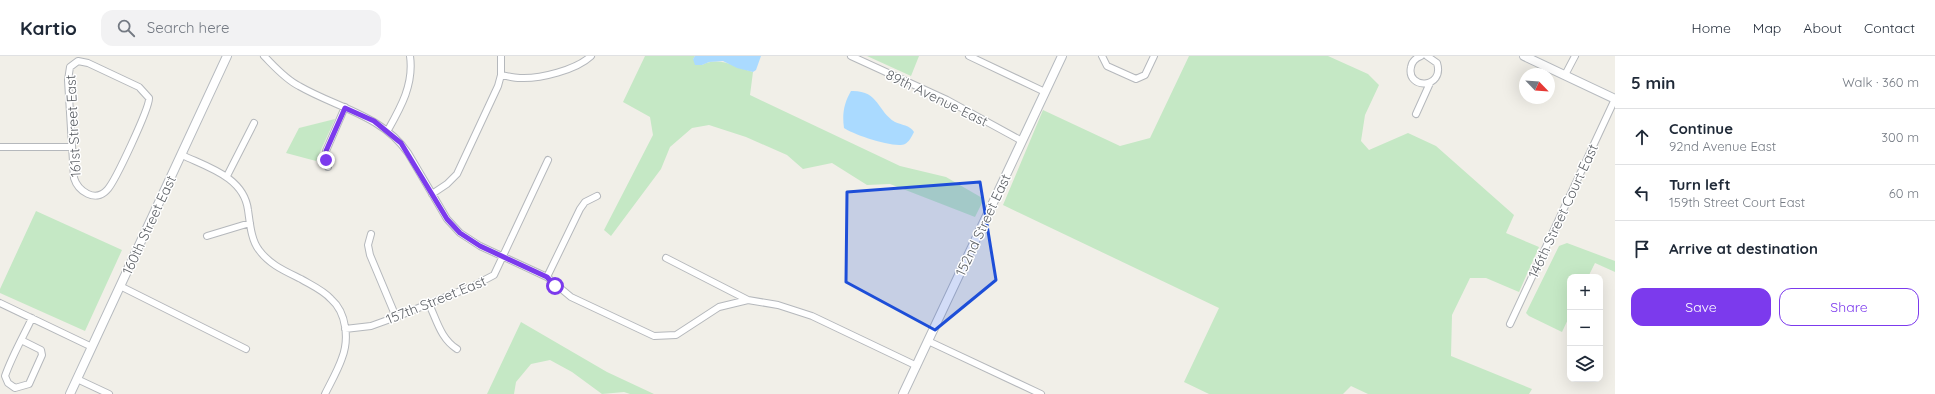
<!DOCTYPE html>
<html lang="en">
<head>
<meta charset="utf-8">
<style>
	:root { --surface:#fff; --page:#f2f2f3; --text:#1f2937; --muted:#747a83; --line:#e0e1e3; --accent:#7c3aed }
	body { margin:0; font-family:Quicksand,sans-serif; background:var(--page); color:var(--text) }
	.controls { position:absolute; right:12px; bottom:12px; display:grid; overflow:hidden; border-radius:8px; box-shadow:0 4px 16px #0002 }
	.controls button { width:36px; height:36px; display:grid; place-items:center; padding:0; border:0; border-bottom:1px solid var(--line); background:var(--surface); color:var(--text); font:20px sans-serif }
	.compass { position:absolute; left:1519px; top:12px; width:36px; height:36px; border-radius:50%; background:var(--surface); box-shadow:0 4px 16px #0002; rotate:115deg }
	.stop { position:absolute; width:12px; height:12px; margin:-9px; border:3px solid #7c3aed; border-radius:50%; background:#fff }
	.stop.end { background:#7c3aed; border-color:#fff; box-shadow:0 1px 4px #0008 }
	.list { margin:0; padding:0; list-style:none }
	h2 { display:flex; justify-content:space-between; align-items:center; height:52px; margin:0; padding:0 16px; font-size:17px }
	h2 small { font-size:13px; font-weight:400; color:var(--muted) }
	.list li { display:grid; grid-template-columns:26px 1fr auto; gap:12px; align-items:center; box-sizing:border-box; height:56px; padding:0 16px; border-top:1px solid var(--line) }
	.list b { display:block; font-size:15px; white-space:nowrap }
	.list p { margin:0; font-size:13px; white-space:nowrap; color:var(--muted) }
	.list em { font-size:13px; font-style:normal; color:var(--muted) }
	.actions { display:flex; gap:8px; padding:12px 16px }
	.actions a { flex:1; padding:9px 0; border:1px solid var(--accent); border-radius:12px; text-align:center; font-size:14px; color:var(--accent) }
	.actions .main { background:var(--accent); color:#fff }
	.icon { flex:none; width:22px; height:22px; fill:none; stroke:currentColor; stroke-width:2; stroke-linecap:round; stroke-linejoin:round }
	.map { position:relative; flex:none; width:1615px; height:338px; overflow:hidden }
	header { display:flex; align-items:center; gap:24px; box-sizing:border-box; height:56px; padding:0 20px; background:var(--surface); border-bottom:1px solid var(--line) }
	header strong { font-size:19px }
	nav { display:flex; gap:22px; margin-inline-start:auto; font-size:14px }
	.search { width:280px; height:36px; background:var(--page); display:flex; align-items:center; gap:10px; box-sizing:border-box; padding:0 14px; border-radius:12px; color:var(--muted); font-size:15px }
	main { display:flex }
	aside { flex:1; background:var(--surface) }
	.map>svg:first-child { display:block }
	.green { fill:#c5e8c5 }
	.water { fill:#aadaff }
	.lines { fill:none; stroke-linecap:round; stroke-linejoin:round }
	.street-casing { stroke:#b5b8bc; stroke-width:8 }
	.secondary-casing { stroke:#b6babf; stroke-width:10 }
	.street { stroke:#fff; stroke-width:6 }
	.secondary { stroke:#fff; stroke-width:8 }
	.route { stroke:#7c3aed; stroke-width:5 }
	.marked { fill:#1d4ed8; fill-opacity:0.2; stroke:#1d4ed8; stroke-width:3; stroke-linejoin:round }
	.labels { text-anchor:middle; stroke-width:3; stroke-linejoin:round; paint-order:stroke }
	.street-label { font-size:14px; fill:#5f6368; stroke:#fff }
</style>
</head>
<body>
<header>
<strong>Kartio</strong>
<div class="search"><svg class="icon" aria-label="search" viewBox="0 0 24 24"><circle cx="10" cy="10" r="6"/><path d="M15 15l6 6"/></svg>Search here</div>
<nav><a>Home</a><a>Map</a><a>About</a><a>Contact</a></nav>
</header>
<main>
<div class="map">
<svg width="1615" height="338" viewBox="0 0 1615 338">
	<rect width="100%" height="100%" fill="#f1efe8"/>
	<path class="green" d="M645,0H695L693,3L702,9C719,0 735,11 753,16L750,39L900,110L946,121L984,143L975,161L890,128L867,129L832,107L803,113L787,99L746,81L709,69L692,72L670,91L661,113L611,180L604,174L653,79L650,61L623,46Z
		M867,0H919L911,20Z
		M1189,0H1328L1368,18L1379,29L1365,59L1361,85L1369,94L1408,77L1436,90L1514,159L1506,177L1539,191L1519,236L1486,222H1470L1452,259L1451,300L1532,333L1529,338H1368L1351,330L1343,338H1209L1184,326L1219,252L1003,149L1043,54L1120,90L1150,82Z
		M335,63L316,105L286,97L299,72Z
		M36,155L122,194L85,275L0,237V233Z
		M1567,187L1615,205V216L1595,207L1588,221H1570V259L1562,276L1529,260L1526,257L1559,190Z
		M521,266L607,316L654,338H630L624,336L602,338L572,316L550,304L531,308L516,326L514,338H487Z"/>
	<path class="water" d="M695,0H761L756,14L753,16L737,12L723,5L709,6L702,9H695L693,3Z
		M851,35C879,34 877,55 895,66C901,69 910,69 914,76C912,80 909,86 905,88C895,93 852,78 844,72C842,58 844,47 851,35Z"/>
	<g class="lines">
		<defs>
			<path id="street" d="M264,0C274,10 285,23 299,30C337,52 382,59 408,97L447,163L460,177L480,190L547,221L571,241L654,280L676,279L719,251L748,244
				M851,0L947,44L1022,85
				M969,0L1045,36
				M1102,0L1107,10L1136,23L1145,19L1154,0
				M1421,0C1416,2 1412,5 1411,11C1406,34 1445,33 1437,7L1427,0
				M78,5L88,7L139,31L149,42C150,51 115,126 107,134C95,147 78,135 74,122L68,24L70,11Z
				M501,19C507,20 514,22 520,22C540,23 576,14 591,0
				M1565,19L1575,0
				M1416,58L1430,27
				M388,74C401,51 414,28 410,0
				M0,91H72
				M182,99C207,111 244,121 248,154C250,167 251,184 259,194C270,209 285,215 301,223C311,229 323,234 331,243C347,257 349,284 342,302C338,314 331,326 325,338
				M328,111L326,95L345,51
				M227,120L254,67
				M432,138L447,128L457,118L498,30L501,19V0
				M371,178L368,189L370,199L396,261
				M207,180L250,167
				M666,202L748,244L778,249L812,260L917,310
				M547,221L580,153L585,146L597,140
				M120,230L246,293
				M0,247L92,291
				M429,248C437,265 441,283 457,293
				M1510,268L1615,43
				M345,273L371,270L396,261L473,230L494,219L548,104
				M21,284L41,294L42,299L29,328L15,332L8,327L5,320C12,300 23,281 32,262
				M928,285L1041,338
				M77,323L109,338"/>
			<path id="secondary" d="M1524,0L1615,43
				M70,338L227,0
				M903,338L1062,0"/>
		</defs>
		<use href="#street" class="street-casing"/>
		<use href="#secondary" class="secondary-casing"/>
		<use href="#street" class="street"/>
		<use href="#secondary" class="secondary"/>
	</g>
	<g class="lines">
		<path class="route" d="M326,104V95L345,52L374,65L401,87L447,163L460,177L480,190L547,221L555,230"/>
	</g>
	<path class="marked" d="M980,126L996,224L935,274L846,226L847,136Z"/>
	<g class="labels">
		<g class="street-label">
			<text transform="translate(937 42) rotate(26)" y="5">89th Avenue East</text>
			<text transform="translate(73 70) rotate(-93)" y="5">161st Street East</text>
			<text transform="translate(1563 155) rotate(-65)" y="5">146th Street Court East</text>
			<text transform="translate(149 169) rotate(-65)" y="5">160th Street East</text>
			<text transform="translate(983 169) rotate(-65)" y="5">152nd Street East</text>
			<text transform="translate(436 244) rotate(-22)" y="5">157th Street East</text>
		</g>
	</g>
</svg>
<div class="controls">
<button>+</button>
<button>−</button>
<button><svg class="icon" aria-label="layers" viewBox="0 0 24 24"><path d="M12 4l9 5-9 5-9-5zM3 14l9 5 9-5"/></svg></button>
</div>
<svg class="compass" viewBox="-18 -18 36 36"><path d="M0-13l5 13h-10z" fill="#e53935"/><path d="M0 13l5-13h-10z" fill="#747a83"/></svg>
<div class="stop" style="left:555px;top:230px"></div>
<div class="stop end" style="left:326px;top:104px"></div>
</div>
<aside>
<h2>5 min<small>Walk · 360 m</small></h2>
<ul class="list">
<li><svg class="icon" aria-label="ahead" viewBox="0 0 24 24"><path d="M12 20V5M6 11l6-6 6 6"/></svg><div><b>Continue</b><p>92nd Avenue East</p></div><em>300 m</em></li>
<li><svg class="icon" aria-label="left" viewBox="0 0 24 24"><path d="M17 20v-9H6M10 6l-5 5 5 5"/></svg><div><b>Turn left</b><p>159th Street Court East</p></div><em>60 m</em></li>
<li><svg class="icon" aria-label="arrive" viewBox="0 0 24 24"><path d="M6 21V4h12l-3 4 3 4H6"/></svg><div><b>Arrive at destination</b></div></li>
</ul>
<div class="actions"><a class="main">Save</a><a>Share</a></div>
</aside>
</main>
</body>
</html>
